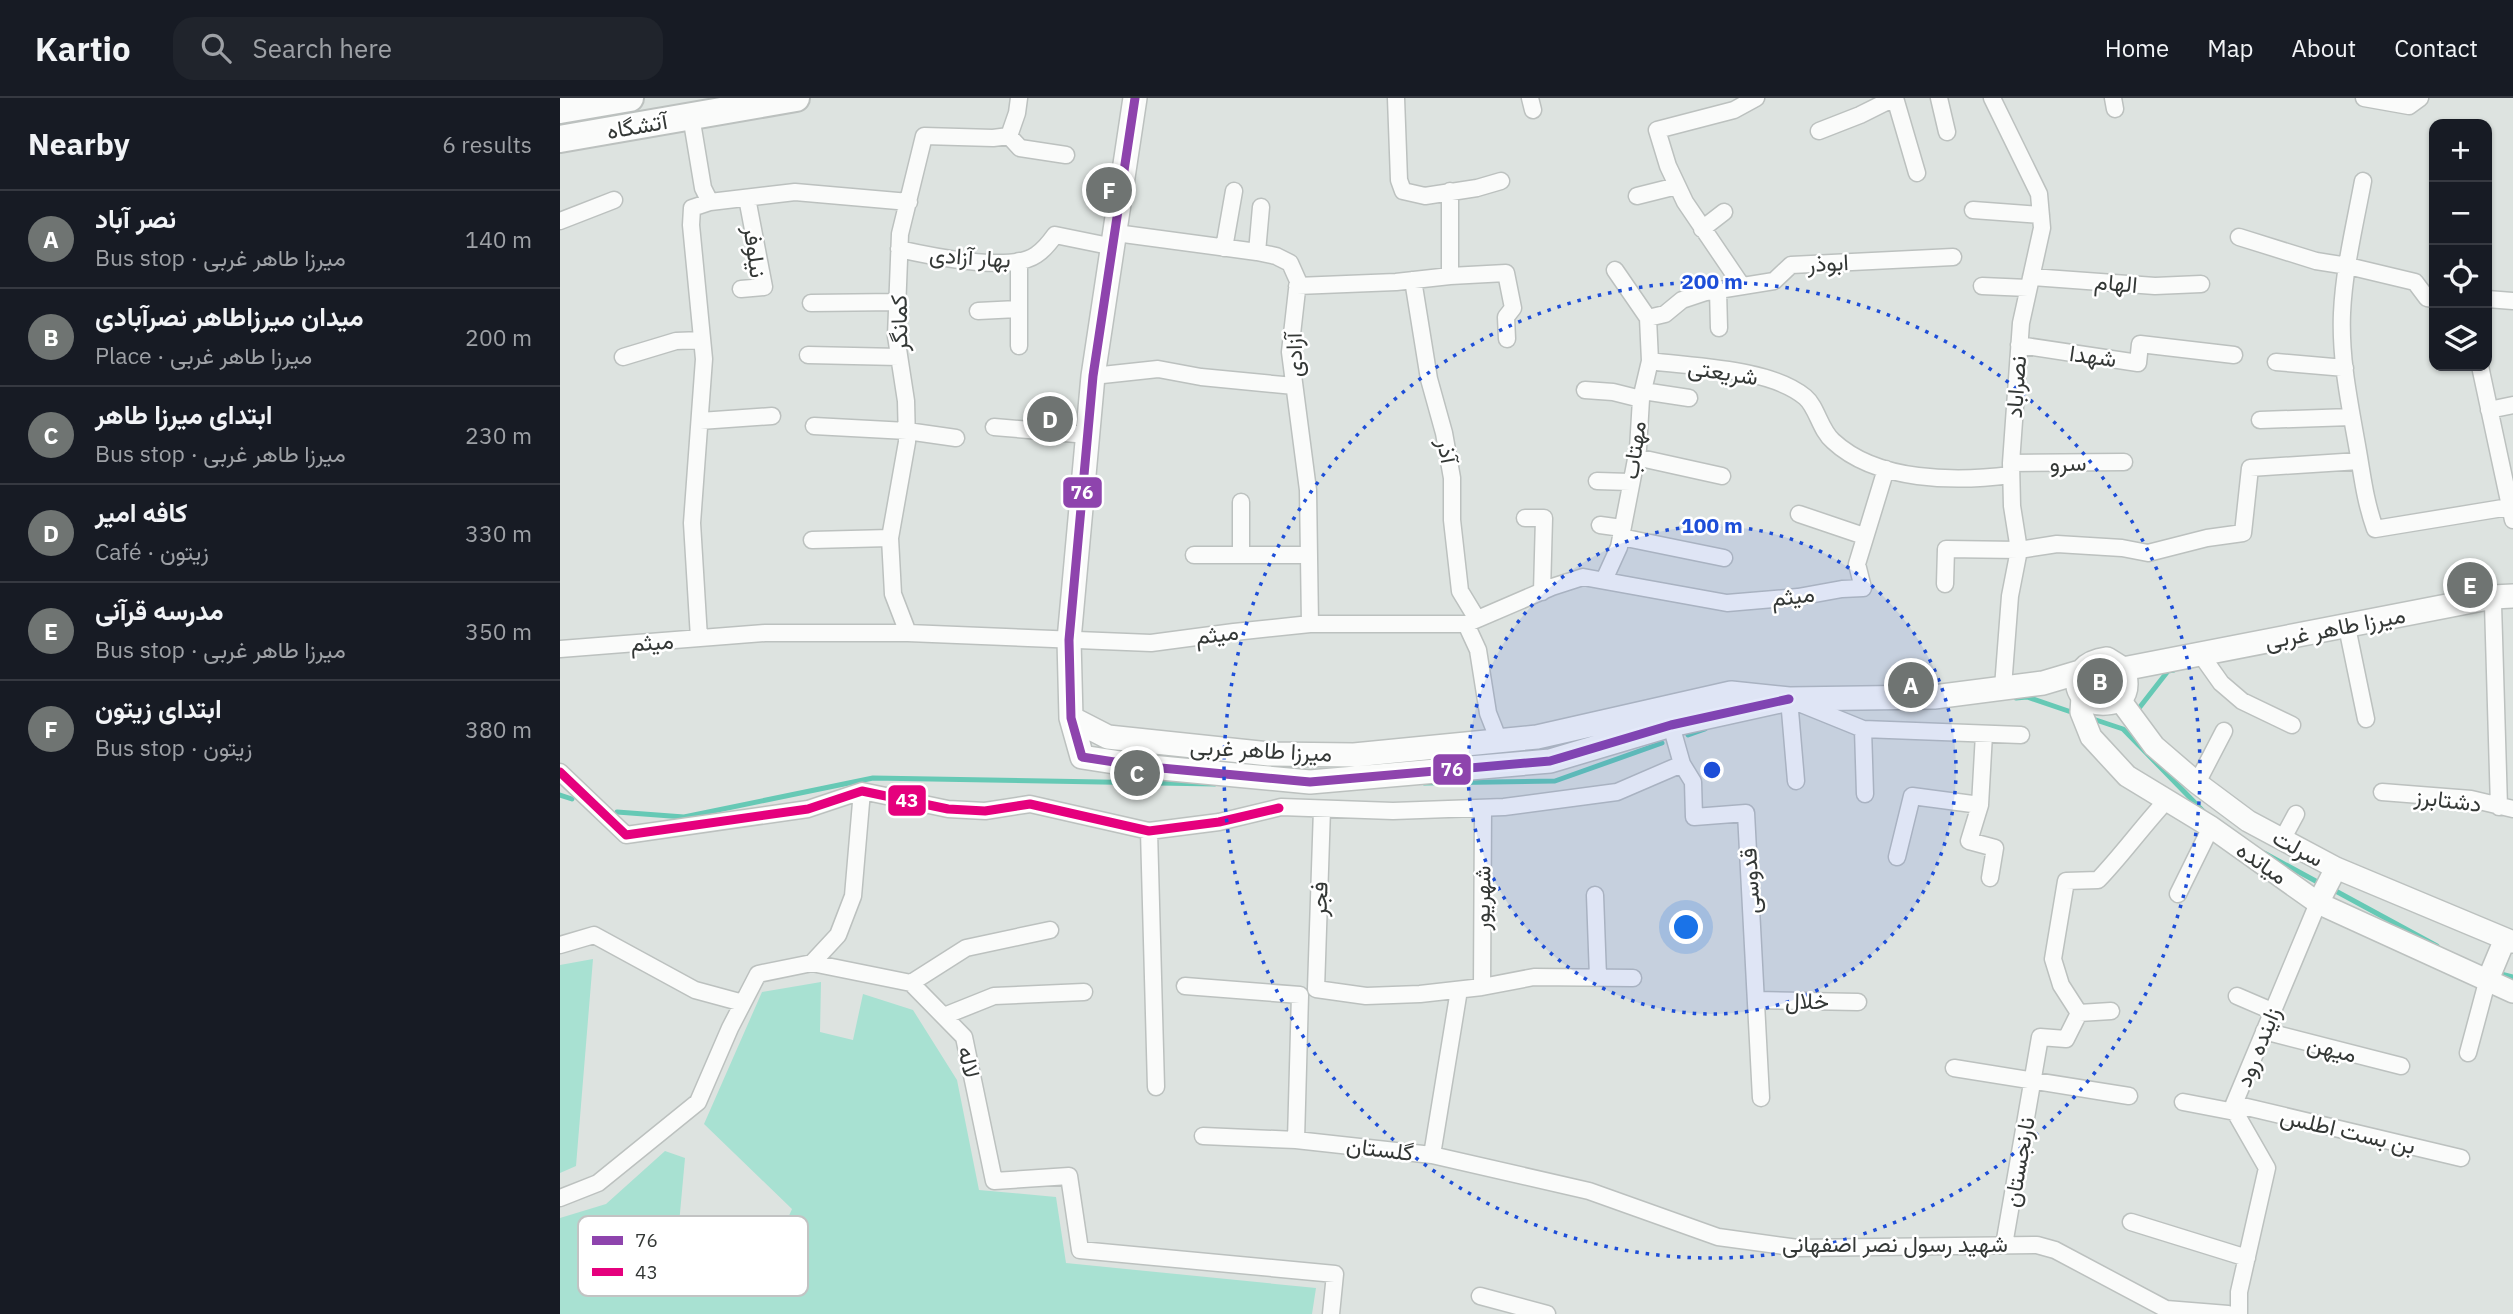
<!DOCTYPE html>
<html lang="en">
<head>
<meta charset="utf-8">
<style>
	:root { --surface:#171b24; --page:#20242c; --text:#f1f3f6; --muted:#9ea1a6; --line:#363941; --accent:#6f7472 }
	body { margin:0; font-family:"IBM Plex Sans",Vazirmatn,sans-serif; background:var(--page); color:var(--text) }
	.controls { position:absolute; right:21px; top:21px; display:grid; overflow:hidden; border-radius:14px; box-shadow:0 2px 5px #0004 }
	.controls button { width:63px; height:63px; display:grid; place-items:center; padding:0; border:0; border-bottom:2px solid var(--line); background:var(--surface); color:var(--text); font:35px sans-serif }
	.you { position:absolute; left:1127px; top:830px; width:24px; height:24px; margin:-18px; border:5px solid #fff; border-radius:50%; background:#1a73e8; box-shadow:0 0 0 10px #1a73e833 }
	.badge { display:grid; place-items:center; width:46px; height:46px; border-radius:50%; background:var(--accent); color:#fff; font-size:23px; font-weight:700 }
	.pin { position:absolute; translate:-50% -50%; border:4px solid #fff; box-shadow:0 2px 7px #0006 }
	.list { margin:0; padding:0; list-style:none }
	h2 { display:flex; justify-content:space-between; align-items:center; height:91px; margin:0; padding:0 28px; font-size:30px }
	h2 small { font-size:23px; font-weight:400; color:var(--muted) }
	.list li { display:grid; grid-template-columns:46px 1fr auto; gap:21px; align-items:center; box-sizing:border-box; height:98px; padding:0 28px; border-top:2px solid var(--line) }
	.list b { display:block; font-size:26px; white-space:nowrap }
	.list p { margin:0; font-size:23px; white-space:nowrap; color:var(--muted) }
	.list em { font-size:23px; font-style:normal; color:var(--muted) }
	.icon { flex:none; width:38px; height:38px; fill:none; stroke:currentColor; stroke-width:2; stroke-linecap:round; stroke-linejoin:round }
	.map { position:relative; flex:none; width:1953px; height:1216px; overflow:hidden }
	header { display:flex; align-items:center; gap:42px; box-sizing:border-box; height:98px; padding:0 35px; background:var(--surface); border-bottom:2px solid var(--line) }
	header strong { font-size:33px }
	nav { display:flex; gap:38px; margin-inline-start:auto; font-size:24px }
	.search { width:490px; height:63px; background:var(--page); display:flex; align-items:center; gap:18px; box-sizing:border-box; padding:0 24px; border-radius:21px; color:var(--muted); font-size:26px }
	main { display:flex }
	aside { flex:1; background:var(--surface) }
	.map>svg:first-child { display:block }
	.green { fill:#a8e1d2 }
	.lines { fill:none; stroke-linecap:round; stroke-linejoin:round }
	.stream { stroke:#66c9b5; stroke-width:5 }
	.minor-casing { stroke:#bcc1bf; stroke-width:19 }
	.tertiary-casing { stroke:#bcc1bf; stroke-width:24 }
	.secondary-casing { stroke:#bcc1bf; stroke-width:26 }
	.primary-casing { stroke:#bcc1bf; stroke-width:30 }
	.minor { stroke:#fafbfa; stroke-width:16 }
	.tertiary { stroke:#fafbfa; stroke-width:21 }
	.secondary { stroke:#fafbfa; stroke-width:23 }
	.primary { stroke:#fafbfa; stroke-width:26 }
	.bus-1-casing { stroke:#fff; stroke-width:14 }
	.bus-2-casing { stroke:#fff; stroke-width:14 }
	.bus-1 { stroke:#8e44ad; stroke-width:9 }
	.bus-2 { stroke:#e5007d; stroke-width:9 }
	.ring { fill:none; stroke:#1d4ed8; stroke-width:3.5; stroke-dasharray:3.5 7 }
	.labels { text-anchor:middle; stroke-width:5; stroke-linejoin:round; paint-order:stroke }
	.street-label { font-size:23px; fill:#343836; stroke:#fff }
	.key { fill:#fff; stroke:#c2c3c3; stroke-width:2 }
	.key-label { font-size:19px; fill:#343836 }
	.centre { fill:#1d4ed8; stroke:#fff; stroke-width:3.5 }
	.ring-label { font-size:21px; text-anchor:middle; font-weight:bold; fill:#1d4ed8; stroke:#fff; stroke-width:5; stroke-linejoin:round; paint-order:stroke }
	.line-badge { stroke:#fff; stroke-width:2.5 }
	.badge-label { font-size:19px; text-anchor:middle; font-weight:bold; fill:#fff }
</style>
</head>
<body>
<header>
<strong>Kartio</strong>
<div class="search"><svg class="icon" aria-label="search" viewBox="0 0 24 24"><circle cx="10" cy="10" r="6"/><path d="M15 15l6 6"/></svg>Search here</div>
<nav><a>Home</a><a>Map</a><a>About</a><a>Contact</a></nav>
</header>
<main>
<aside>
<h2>Nearby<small>6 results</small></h2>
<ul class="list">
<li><span class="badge">A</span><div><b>نصر آباد</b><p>Bus stop · میرزا طاهر غربی</p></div><em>140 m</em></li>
<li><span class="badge">B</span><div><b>میدان میرزاطاهر نصرآبادی</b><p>Place · میرزا طاهر غربی</p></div><em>200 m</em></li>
<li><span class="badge">C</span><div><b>ابتدای میرزا طاهر</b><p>Bus stop · میرزا طاهر غربی</p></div><em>230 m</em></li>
<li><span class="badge">D</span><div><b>کافه امیر</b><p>Café · زیتون</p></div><em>330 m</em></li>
<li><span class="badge">E</span><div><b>مدرسه قرآنی</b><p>Bus stop · میرزا طاهر غربی</p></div><em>350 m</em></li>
<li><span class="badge">F</span><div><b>ابتدای زیتون</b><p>Bus stop · زیتون</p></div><em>380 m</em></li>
</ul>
</aside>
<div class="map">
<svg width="1953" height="1216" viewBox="0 0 1953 1216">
	<rect width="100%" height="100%" fill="#dde3e0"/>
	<path class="green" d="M33,861L16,1068L0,1075V867Z
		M261,884L260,934L293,942L303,896L353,912L397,982L419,1092L496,1099L506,1165L756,1190L752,1216H0V1120L46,1106L105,1053L125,1060L114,1181L200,1183L232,1111L144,1026L202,894Z"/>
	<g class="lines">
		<path class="stream" d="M1456,600L1467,599L1517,616
			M1576,614L1608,573L1614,572
			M1530,620L1563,631L1644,714
			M1128,637L1145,631
			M864,685L995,683L1102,645
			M0,697L12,701
			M57,714L124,719L313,680L655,686
			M1704,755L1763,787
			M1772,791L1877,848
			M1937,875L1953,879"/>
		<defs>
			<path id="minor" d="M836,0L839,82L843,93L865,98L917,90L941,83
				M970,0L973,12
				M1335,0L1357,75
				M1379,0L1387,34
				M1432,0L1479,96L1482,130L1461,225L1451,365L1452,408L1459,452L1450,498L1443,589
				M1553,0L1555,11
				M1804,0L1849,8L1860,0
				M131,18L143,90L150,104L235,94L349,104
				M1259,33L1300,17L1334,0
				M449,38L460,50L506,57
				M1803,83C1795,126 1784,171 1782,215C1780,262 1790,307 1798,353C1803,382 1805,402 1815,431L1949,409
				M890,93V178
				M1077,98L1117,88
				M1413,112L1481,117
				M0,123L54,102
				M1142,131L1164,114
				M556,135L697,154L716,158L730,165L738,183L730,254L748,392L750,526
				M1679,139L1756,163L1788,168L1855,184L1867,200L1874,201
				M664,150L674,93
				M339,151C370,158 450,175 476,157C484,152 490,144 495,137L554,149
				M697,154L701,109
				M459,163V248
				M1055,172L1088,220L1105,216L1122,202L1146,194L1214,183L1231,167L1393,159
				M1471,179L1595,188L1641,186
				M853,182L869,281L884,335L892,380V422L900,493L917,521
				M737,188L836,184L890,178L946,175L953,210L946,219L947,241
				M1182,188L1125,104L1108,68L1097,32L1174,12L1196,0
				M1422,188L1468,190
				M181,191L204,189L187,100
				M1158,192L1159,230
				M1927,201L1953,203
				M251,205L337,204
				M418,213L458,211
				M1459,247L1578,265L1580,246L1674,257
				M248,257L339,259
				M63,259L116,243L142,242
				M1090,263C1135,269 1210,270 1245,299C1257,309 1260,332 1273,343C1317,384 1396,384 1451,377
				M1716,264L1785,270
				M1920,268L1953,422
				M533,278L598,271L641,279L734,288
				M1025,292L1053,294L1081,301
				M1083,293L1129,300
				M1929,312L1953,307
				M1700,322L1791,319
				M140,323L212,318
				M254,328L347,333L396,340
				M434,329L528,337
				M1076,359L1162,378
				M1451,365L1564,364
				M1037,383L1070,384
				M681,404V457
				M1239,416L1304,438
				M965,420H984L982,494
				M1040,427L1062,430
				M1061,439L1164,460
				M252,442L330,440
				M634,457H749
				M1044,482L1059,449L1078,351L1081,301L1090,263L1088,220
				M1385,486L1386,451L1459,452L1497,446L1562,450L1588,455L1647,440L1683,435L1690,370L1799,363
				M1933,506L1939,709
				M906,526L918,552L928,615L939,643
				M1787,529L1806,621
				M348,535L333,496L330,440L347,344L346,303L336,238L340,136L364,38L433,40L449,38L457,15L459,0
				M139,540L132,425L144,261L131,127L132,110L150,104
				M0,551L205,535H348L591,545L674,534L750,526H906L992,489L1023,479L1167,505L1238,499L1282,491L1303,490L1297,466L1326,371
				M1639,554L1661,585L1682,603L1732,627
				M1111,627L1122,666L1133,684L1134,719L1186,715L1201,1000
				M1303,631L1305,696
				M0,674L66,737L248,711L302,693L388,711L425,713L470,706L589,733L659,724L721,709L833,713L944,709L1057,694L1122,666
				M1236,683L1229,601L1303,631L1461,637
				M1637,685L1664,633
				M1822,694L1911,701L1953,711
				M1420,707L1409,743L1435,750L1430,780
				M762,711L756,891L806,898L860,896L922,889L974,879L1073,880
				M589,733L596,989
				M1722,742L1736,716
				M1337,759L1352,698L1420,707L1424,636
				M1618,796L1651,729
				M1035,797L1038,879
				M0,847L34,837L135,892L183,905
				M252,865L278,837L293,798L302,693
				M351,885L406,850L490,832
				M625,888L740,897L736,1042
				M922,889L923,710
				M1677,898L1712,913
				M1196,902L1298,904
				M1519,915L1551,913
				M384,918L434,898L524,894
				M1704,933L1841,968
				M1908,955L1927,884
				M1394,970L1569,998
				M1623,1004L1675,1014
				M1674,1006L1901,1060
				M643,1038L736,1042L872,1057L899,892
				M872,1057L1029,1093L1158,1139L1238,1150L1477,1147L1495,1152L1606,1211L1668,1216
				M0,1100L38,1085L138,1004L170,930L198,876L252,865L351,885L404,939L434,1083L509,1078L520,1152L775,1176L771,1216
				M1571,1124L1687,1160
				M1444,1147L1480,939L1506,941L1519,915L1501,887L1493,861L1506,783L1538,782C1562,757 1582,729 1606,703
				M920,1198L987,1216
				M1679,1216V1194L1707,1070L1675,1014L1674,1006L1758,805"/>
			<path id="tertiary" d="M1522,599L1521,614L1531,639L1567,678L1651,729L1758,805L1953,894
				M1560,602L1594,648L1637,685L1688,723L1776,770L1953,844
				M1758,805L1776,770
				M1927,884L1945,841"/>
			<path id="secondary" d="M575,0L533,278L509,542L511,620L522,659L580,668L750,684L990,663L1111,627L1229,601
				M1547,561L1563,571C1567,582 1568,593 1560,602C1513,618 1500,567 1547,561Z
				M1563,571L1933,499L1953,498
				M511,620L548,639L709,656L794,657L977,639L1171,595L1229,601L1374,599L1483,585L1520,574"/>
			<path id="primary" d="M0,12L70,0
				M0,41L236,0"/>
		</defs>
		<use href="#minor" class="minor-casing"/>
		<use href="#tertiary" class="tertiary-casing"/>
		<use href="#secondary" class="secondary-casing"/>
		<use href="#primary" class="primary-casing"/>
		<use href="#minor" class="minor"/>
		<use href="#tertiary" class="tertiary"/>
		<use href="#secondary" class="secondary"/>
		<use href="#primary" class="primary"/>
		<defs>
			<path id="bus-1" d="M575,0L533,278L509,542L511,620L522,659L580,668L750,684L990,663L1111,627L1229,601"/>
			<path id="bus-2" d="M0,674L66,737L248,711L302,693L388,711L425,713L470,706L589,733L659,724L719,710"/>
		</defs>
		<use href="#bus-1" class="bus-1-casing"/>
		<use href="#bus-2" class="bus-2-casing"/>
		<use href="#bus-1" class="bus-1"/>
		<use href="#bus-2" class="bus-2"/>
	</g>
	<circle cx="1152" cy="672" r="244" fill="#1d4ed8" fill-opacity=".12"/>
	<g class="ring">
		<circle cx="1152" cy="672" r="244"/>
		<circle cx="1152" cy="672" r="488"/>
	</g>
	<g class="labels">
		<g class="street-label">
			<text transform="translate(77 28) rotate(-10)" y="8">آتشگاه</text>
			<text transform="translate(195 154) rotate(82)" y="8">نیلوفر</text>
			<text transform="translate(410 159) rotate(4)" y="8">بهار آزادی</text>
			<text transform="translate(1268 165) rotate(-3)" y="8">ابوذر</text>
			<text transform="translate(1556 185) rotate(5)" y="8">الهام</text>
			<text transform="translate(339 225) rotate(-91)" y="8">کمانگر</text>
			<text transform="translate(734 257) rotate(-91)" y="8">آزادی</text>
			<text transform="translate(1533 258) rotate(8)" y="8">شهدا</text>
			<text transform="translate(1163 274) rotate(9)" y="8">شریعتی</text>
			<text transform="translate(1456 289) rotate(-86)" y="8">نصراباد</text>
			<text transform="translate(1074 352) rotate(-82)" y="8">مهتاب</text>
			<text transform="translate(887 353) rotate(79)" y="8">آذر</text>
			<text transform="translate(1508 365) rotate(-1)" y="8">سرو</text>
			<text transform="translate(1233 498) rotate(-7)" y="8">میثم</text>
			<text transform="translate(1775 530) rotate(-11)" y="8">میرزا طاهر غربی</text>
			<text transform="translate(657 536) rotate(-7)" y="8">میثم</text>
			<text transform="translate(92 544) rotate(-4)" y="8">میثم</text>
			<text transform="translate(701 652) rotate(3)" y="8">میرزا طاهر غربی</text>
			<text transform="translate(1888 702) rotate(7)" y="8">دشتابرز</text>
			<text transform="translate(1738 750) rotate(28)" y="8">سرلت</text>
			<text transform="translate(1702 765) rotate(35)" y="8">میانده</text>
			<text transform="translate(1190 783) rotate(-93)" y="8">قدوسی</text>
			<text transform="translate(922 800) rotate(-89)" y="8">شهریور</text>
			<text transform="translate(759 801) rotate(-88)" y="8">فجر</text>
			<text transform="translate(1247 903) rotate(1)" y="8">خلال</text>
			<text transform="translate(1698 949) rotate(-68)" y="8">زاینده رود</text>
			<text transform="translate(1772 951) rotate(14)" y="8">میهن</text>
			<text transform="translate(409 964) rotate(77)" y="8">لاله</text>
			<text transform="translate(1788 1033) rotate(13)" y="8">بن بست اطلس</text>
			<text transform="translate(820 1051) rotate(7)" y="8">گلستان</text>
			<text transform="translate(1459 1064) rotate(-80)" y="8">نارنجستان</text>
			<text x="1335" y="1154">شهید رسول نصر اصفهانی</text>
		</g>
	</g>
	<rect x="18" y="1118" width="230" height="80" rx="10" class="key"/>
	<rect x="32" y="1138" width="31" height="9" fill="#8e44ad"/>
	<rect x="32" y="1170" width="31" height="8" fill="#e5007d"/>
	<g class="key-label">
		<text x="75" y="1149">76</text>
		<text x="75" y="1181">43</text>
	</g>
	<circle cx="1152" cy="672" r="10" class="centre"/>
	<g class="ring-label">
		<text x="1152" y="191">200 m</text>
		<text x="1152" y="435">100 m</text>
	</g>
	<g class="line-badge">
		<rect x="502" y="378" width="41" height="33" rx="7" fill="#8e44ad"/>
		<rect x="872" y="655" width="40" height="33" rx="7" fill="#8e44ad"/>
		<rect x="327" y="686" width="40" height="33" rx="7" fill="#e5007d"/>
	</g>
	<g class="badge-label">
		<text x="522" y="401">76</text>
		<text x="892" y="678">76</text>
		<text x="347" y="709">43</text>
	</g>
</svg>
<div class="controls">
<button>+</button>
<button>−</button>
<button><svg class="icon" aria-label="locate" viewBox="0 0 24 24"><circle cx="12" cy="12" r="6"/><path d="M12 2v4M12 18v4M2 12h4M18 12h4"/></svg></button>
<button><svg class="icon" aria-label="layers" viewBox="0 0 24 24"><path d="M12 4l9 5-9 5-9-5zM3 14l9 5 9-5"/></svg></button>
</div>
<div class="you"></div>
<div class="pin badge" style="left:1351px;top:587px">A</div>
<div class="pin badge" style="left:1540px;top:583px">B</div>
<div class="pin badge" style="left:577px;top:675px">C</div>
<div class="pin badge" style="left:490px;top:321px">D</div>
<div class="pin badge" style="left:1910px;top:487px">E</div>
<div class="pin badge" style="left:549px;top:92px">F</div>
</div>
</main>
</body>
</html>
